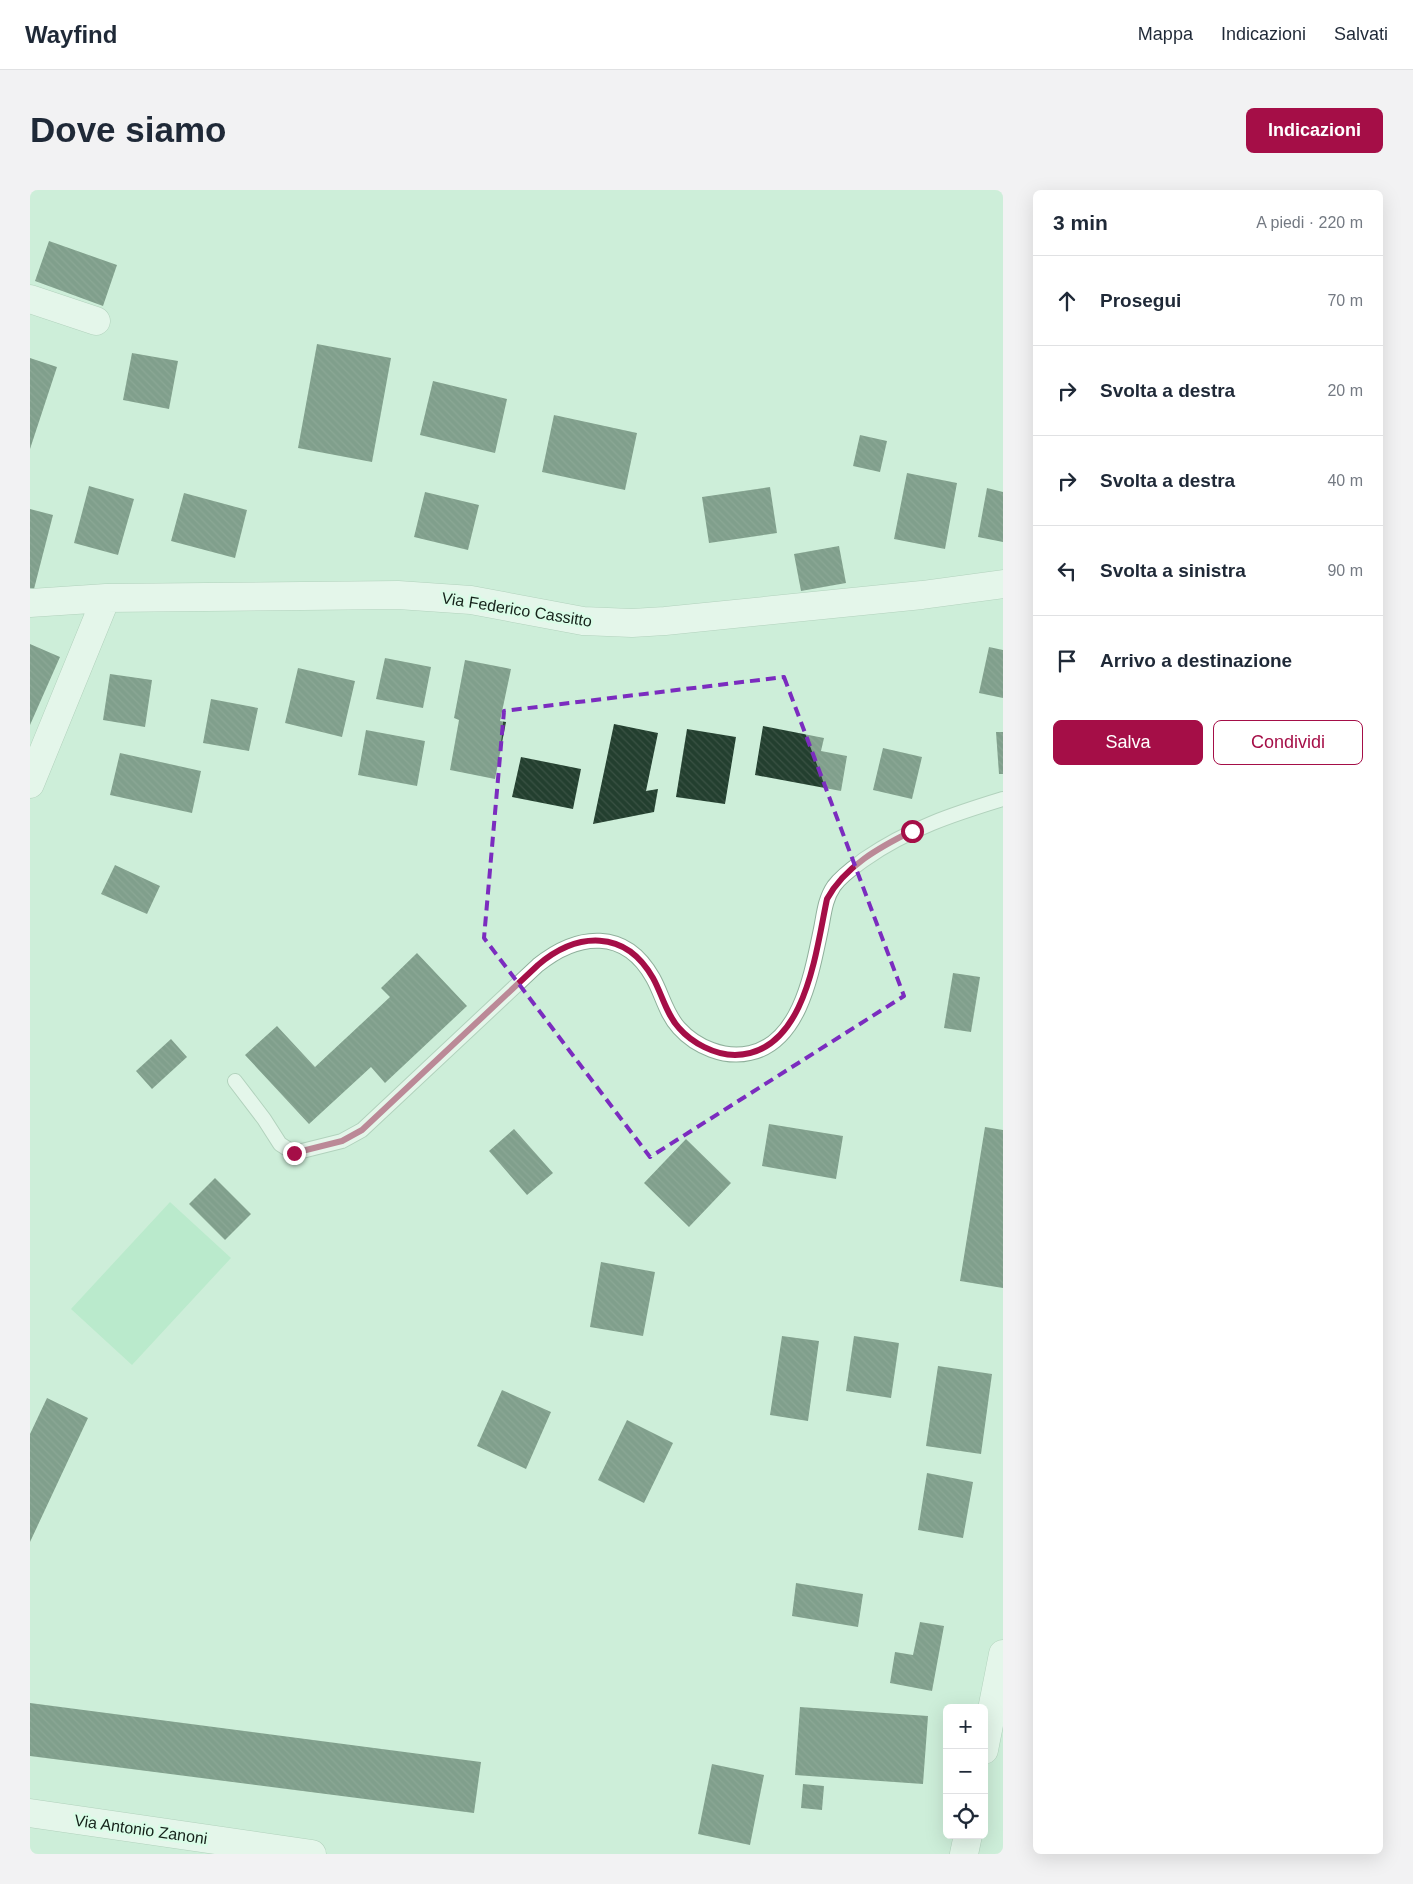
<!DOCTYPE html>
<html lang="it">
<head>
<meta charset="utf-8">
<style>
	:root { --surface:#fff; --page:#f2f2f3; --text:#1f2937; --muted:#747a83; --line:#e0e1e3; --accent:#a50e47 }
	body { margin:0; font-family:Arial,sans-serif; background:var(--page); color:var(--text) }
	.controls { position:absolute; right:15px; bottom:15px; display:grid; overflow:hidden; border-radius:8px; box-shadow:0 5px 20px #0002 }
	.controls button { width:45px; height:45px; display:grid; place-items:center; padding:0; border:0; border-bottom:1px solid var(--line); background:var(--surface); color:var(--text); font:25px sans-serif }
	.stop { position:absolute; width:15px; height:15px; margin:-11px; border:4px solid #a50e47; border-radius:50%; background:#fff }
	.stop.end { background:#a50e47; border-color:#fff; box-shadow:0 1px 5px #0008 }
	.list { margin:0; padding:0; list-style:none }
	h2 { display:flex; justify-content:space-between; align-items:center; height:65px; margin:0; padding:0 20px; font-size:21px }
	h2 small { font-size:16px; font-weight:400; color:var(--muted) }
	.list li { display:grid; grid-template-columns:32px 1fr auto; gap:15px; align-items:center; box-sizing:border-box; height:90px; padding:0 20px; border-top:1px solid var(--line) }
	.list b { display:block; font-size:19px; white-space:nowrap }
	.list em { font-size:16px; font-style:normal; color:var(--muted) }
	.actions { display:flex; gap:10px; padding:15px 20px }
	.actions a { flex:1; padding:11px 0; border:1px solid var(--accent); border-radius:8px; text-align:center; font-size:18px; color:var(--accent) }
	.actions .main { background:var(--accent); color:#fff }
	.icon { flex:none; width:28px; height:28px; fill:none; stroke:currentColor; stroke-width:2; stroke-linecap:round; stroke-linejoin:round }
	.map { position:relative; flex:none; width:973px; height:1664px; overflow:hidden; border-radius:8px }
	header { display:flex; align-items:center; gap:30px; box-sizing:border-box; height:70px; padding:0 25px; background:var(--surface); border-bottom:1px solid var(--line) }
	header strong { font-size:24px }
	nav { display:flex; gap:28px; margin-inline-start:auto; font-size:18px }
	.intro { display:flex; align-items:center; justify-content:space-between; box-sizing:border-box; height:120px; padding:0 30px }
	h1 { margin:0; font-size:35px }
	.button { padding:12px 22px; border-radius:8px; background:var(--accent); color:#fff; font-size:18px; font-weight:700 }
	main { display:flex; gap:30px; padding:0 30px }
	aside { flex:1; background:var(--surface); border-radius:8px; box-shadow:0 5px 20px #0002 }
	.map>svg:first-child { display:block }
	.garden { fill:#a2e4bd }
	.building { fill:url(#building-back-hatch) }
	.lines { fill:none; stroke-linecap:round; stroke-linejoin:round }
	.lane-casing { stroke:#8faf9b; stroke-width:16 }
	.street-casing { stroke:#8faf9b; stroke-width:29 }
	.secondary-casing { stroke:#8faf9b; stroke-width:29 }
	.lane { stroke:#fff; stroke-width:14 }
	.street { stroke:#fff; stroke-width:28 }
	.secondary { stroke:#fff; stroke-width:28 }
	.route { stroke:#a50e47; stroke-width:6 }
	.marked { fill:none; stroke:#7b2cbf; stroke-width:4; stroke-dasharray:10 6; stroke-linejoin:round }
	.labels { text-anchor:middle; stroke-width:5; stroke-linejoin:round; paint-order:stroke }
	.street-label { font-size:16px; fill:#15221a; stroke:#dafce7 }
</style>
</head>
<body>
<header>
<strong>Wayfind</strong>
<nav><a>Mappa</a><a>Indicazioni</a><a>Salvati</a></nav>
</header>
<div class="intro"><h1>Dove siamo</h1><a class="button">Indicazioni</a></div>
<main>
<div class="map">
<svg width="973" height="1664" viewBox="0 0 973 1664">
	<defs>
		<pattern id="building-back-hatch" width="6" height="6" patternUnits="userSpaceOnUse" patternTransform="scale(1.25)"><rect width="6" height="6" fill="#233f2f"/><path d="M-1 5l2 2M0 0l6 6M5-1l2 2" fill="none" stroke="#3a5244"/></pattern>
	</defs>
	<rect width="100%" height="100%" fill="#cdeed9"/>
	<path class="garden" d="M140,1012L201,1068L102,1175L41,1119Z"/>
	<path class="building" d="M19,51L87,75L73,116L5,91Z
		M287,154L361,168L342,272L268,258Z
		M102,163L148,171L139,219L93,210Z
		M0,168L27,177L0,259Z
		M403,191L477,209L465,263L390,245Z
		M524,225L607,243L595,300L512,282Z
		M830,245L857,251L850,282L823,276Z
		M877,283L927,293L915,359L864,349Z
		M59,296L104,309L88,365L44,353Z
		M740,297L747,343L679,353L672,307Z
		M957,298L973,302V352L948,347Z
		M395,302L449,315L438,360L384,347Z
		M154,303L217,320L205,368L141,351Z
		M0,319L23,325L4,399L0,398Z
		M809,356L816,393L771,401L764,364Z
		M0,454L30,467L0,535Z
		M959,457L973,460V508L949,503Z
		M355,468L401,477L393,518L346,509Z
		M435,470L481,479L470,531L476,532L465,589L420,580L429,530L424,528Z
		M268,478L325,491L312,547L255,533Z
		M80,484L122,490L115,537L73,530Z
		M181,509L228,518L219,561L173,553Z
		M584,534L628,543L616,601L628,599L624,622L563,634Z
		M733,536L794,548L791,561L817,566L811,601L725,585Z
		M657,539L706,547L695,614L646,607Z
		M336,540L395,551L387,596L328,585Z
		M966,542H973V584H969Z
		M853,558L892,567L882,609L843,600Z
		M90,563L171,581L162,623L80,605Z
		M491,567L551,579L543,619L482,607Z
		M85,675L130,696L117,724L71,704Z
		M387,763L437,816L355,893L341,877L279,934L215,865L247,836L285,877L360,807L351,798Z
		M923,783L950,787L941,842L914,838Z
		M141,849L157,867L122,899L106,881Z
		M739,934L813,946L806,989L732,976Z
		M955,937L973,940V1098L930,1091Z
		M484,939L523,983L497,1005L459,961Z
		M656,949L701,993L659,1037L614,993Z
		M185,988L221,1024L195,1050L159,1014Z
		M571,1072L625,1082L613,1146L560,1137Z
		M752,1146L789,1151L778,1231L740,1225Z
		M824,1146L869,1153L861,1208L816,1201Z
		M908,1176L962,1184L951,1264L896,1256Z
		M472,1200L521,1222L496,1279L447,1256Z
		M17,1208L58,1228L0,1352V1244Z
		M597,1230L643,1253L614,1313L568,1290Z
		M897,1283L943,1292L933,1348L888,1340Z
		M766,1393L833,1404L828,1437L762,1426Z
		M890,1432L914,1436L902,1501L860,1493L865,1462L883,1465Z
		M0,1513L451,1572L444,1623L0,1566Z
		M770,1517L898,1526L893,1594L765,1585Z
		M682,1574L734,1585L720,1655L668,1644Z
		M773,1594L794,1596L792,1620L771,1618Z"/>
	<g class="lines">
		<defs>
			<path id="lane" d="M205,891L234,929L250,954L264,963L312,951L332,940L508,775C548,743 595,738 623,788C632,804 636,824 649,838C666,857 695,869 720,863C771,852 782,781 791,739C794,724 795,709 804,696C812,685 824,677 835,669C878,639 924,624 973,609"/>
			<path id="street" d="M0,109L66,131
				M0,413L76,408L368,405L441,410L553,431L602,433L635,431L892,405L973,394
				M0,594L76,408
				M0,1623L282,1664"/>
			<path id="secondary" d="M954,1560L973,1464
				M934,1664L938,1645"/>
		</defs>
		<use href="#lane" class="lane-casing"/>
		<use href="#street" class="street-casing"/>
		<use href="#secondary" class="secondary-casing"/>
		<use href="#lane" class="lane"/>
		<use href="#street" class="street"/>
		<use href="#secondary" class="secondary"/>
	</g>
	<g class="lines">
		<path class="route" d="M264,963L312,951L332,940L508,775C547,742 595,739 623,788C632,804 636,824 649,838C662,853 685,865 705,865C776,864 786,760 797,709C815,676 850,657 882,641"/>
	</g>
	<path d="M0 0H973V1664H0ZM754,487L874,806L620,967L454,748L474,521Z" fill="#cdeed9" fill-opacity=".55" fill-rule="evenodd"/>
	<path class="marked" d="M754,487L874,806L620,967L454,748L474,521Z"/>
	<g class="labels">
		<g class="street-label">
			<text transform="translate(487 419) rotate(9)" y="6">Via Federico Cassitto</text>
			<text transform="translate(111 1639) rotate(8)" y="6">Via Antonio Zanoni</text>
		</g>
	</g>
</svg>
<div class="controls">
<button>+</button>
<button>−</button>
<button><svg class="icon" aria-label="locate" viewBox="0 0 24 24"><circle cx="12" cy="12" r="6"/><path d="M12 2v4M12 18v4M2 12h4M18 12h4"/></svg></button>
</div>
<div class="stop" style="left:882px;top:641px"></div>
<div class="stop end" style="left:264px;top:963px"></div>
</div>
<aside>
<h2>3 min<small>A piedi · 220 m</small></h2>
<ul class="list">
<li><svg class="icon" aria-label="ahead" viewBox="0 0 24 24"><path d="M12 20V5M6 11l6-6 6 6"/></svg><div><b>Prosegui</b></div><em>70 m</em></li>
<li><svg class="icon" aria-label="right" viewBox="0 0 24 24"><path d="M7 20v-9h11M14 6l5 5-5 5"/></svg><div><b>Svolta a destra</b></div><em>20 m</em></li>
<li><svg class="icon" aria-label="right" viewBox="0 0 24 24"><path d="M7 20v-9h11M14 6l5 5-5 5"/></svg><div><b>Svolta a destra</b></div><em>40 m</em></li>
<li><svg class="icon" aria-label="left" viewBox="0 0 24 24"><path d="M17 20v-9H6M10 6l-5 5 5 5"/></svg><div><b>Svolta a sinistra</b></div><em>90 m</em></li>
<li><svg class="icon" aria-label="arrive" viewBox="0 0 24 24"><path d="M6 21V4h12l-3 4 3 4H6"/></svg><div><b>Arrivo a destinazione</b></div></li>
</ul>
<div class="actions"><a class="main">Salva</a><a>Condividi</a></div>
</aside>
</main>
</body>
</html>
